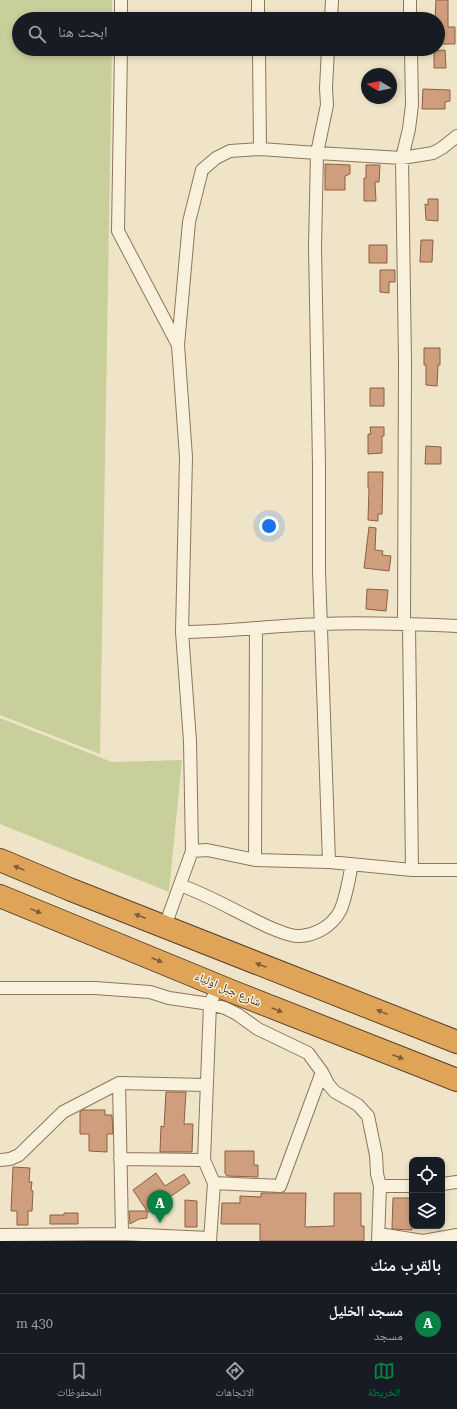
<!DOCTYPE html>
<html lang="ar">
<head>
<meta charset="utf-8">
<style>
	:root { --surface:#171b24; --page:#20242c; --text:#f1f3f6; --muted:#9ea1a6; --line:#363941; --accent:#0b8043 }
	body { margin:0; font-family:"Roboto Serif","Noto Naskh Arabic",serif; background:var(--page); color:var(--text); direction:rtl }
	.controls { position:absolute; right:12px; bottom:12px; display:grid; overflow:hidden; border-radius:8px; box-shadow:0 2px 6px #0003 }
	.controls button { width:36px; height:36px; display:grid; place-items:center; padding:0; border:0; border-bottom:1px solid var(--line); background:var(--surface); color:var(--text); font:20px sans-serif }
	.compass { position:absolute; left:361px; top:68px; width:36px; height:36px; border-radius:50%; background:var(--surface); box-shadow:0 2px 6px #0003; rotate:280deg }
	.you { position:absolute; left:269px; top:526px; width:14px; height:14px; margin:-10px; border:3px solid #fff; border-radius:50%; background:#1a73e8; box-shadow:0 0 0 6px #1a73e833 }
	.badge { display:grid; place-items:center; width:26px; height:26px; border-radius:50%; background:var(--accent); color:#fff; font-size:13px; font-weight:700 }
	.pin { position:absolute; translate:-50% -33px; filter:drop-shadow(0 1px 2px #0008) }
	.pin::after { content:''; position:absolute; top:21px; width:14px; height:12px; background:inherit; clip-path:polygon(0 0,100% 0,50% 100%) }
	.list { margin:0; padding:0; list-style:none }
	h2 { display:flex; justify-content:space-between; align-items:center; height:52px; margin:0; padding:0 16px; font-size:17px }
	h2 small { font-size:13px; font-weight:400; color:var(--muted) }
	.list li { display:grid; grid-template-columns:26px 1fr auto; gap:12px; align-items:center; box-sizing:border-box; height:60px; padding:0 16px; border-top:1px solid var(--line) }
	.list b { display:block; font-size:15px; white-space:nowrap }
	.list p { margin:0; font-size:13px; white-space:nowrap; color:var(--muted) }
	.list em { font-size:13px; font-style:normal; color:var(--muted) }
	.icon { flex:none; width:22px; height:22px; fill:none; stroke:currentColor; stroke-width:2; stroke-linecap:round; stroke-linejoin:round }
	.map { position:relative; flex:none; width:457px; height:1241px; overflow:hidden; direction:ltr }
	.search { position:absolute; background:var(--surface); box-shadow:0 2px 6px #0003; left:12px; right:12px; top:12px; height:44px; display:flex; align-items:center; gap:10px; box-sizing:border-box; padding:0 14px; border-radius:22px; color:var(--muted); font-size:15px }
	.sheet { height:112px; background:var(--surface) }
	nav { display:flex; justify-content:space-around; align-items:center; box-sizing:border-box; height:56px; border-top:1px solid var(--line); background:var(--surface); font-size:11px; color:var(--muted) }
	nav a { display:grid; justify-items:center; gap:2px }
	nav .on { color:var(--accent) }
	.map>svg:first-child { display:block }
	.green { fill:#c9cf9b }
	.building { fill:#cf9f7d; stroke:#8d5f41 }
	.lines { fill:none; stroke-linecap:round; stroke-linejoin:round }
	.street-casing { stroke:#8d765c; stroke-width:14 }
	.highway-casing { stroke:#5b4430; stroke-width:24 }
	.street { stroke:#faf1dc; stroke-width:12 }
	.highway { stroke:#e0a458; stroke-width:22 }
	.oneway { fill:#7e5d36 }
	.labels { text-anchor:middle; stroke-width:3; stroke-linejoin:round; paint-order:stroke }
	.street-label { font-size:12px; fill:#3d2e20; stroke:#f7eed8 }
</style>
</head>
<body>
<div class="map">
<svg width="457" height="1241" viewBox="0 0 457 1241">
	<rect width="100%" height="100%" fill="#f0e4c8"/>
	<path class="green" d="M0,0H112V19H19V49H112L100,754L0,715Z
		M0,718L112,762L182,760L169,892L0,824Z"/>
	<path class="building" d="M436,0H448V27H455V44H438V19H435Z
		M445,50L446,68H434V51Z
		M423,89L450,90V101L445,102V109H422Z
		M325,164L350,165V174L345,176V190H325Z
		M366,165H380L379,182H375L376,201H364V178H366Z
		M428,199H438V221L426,220L425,204L428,205Z
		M421,240H433L432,262H420Z
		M369,245H387V263H369Z
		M380,270H395V282H389V293L380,292Z
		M424,348H440V365H438L437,386L426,385V365H424Z
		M370,388H384V406H370Z
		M370,427H384V436H382V453L368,454V434H371Z
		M426,446L441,447V464H425Z
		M368,472H383L382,514H378V521L368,520L369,488H368Z
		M369,527L376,528L375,550L383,551L382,555L391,556L389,571L364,568Z
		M367,589L388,590L386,611L366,609Z
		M166,1092H186L184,1124H193L192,1152H160L161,1126L164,1127Z
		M83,1110H105V1115H112L113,1134H107V1152L89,1151V1134H80V1112Z
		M225,1151H254V1165H258V1177L227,1176L225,1173Z
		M13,1167L30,1168L29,1182H32L31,1190L33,1191L32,1211H28V1225H17V1211H11Z
		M156,1173L165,1186L184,1174L190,1183L147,1213V1218L139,1219L130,1224L129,1211H147L133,1190Z
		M261,1193H306L305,1227L334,1226V1193H361V1226H364V1241H260V1224H221L222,1203H240V1196L261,1197Z
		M393,1198H412V1230L392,1229Z
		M185,1200L197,1201V1227H185Z
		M64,1213H78V1224H50V1215H64Z"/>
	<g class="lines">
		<defs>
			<path id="street" d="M258,0V19
				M410,0V19
				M121,19V0
				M331,19L332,0
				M121,49L118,231L178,345
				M259,49L260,149
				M328,49L326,88L327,105L317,153L315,247L319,464V571L329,862
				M404,623L405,362L402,158L409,129L412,105L411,49
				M409,624L412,870
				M182,632C229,632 276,625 322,624C367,622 412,624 457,626
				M192,851L207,850L255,860L329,862L412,870H457
				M255,860L256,628
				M180,885C211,896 240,914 271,928C279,931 291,937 300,936C316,935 332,926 340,911C346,899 349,878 352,864
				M165,926L192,851L190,741L182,632L186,457L178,345L189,222L202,170L216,158L230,151L260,149L317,153L402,158L433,153L442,148L457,136
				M0,988H95L150,992L169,998L210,1004L225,1008L237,1014L258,1029L308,1053L322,1072L328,1084L335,1092L358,1105L368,1116L376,1155L377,1174L380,1186L378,1241
				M119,1083L122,1234
				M120,1159L204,1160
				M0,1160L10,1159L19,1155L63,1112L119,1083L206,1085
				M214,1183L280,1186L322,1072
				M442,1184L457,1182
				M380,1186H412
				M379,1234L423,1241
				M0,1235L122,1234L209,1238
				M210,1241L214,1183L204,1160L210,1004L213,997
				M423,1241L457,1235"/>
			<path id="highway" d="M0,860L69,889L457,1042
				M0,896L231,991L457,1080"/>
		</defs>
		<use href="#street" class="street-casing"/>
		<use href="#highway" class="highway-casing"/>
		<use href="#street" class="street"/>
		<use href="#highway" class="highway"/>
	</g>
	<defs><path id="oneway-solid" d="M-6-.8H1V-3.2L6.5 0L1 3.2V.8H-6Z"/></defs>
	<g class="oneway">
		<use href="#oneway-solid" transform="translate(19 868) rotate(-157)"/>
		<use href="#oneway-solid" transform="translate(36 911) rotate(22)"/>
		<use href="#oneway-solid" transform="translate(140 916) rotate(-159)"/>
		<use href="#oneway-solid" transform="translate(157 960) rotate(22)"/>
		<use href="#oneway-solid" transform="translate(261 965) rotate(-159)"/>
		<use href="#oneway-solid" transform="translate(277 1010) rotate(22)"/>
		<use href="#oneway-solid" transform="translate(382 1012) rotate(-158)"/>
		<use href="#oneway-solid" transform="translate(398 1057) rotate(21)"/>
	</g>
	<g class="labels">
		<g class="street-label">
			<text transform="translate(228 989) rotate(23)" y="4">شارع جبل اولياء</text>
		</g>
	</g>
</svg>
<div class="controls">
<button><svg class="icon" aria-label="locate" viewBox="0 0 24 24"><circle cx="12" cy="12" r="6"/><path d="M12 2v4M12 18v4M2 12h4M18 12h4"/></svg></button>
<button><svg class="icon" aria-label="layers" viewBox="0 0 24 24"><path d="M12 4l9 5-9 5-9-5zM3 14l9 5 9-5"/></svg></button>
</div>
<svg class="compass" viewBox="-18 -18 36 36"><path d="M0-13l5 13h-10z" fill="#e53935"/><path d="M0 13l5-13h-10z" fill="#9ea1a6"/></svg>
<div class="you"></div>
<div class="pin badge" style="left:160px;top:1223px">A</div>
<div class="search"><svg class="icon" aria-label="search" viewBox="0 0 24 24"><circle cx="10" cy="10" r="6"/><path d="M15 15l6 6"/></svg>ابحث هنا</div>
</div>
<section class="sheet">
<h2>بالقرب منك<small></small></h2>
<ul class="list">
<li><span class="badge">A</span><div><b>مسجد الخليل</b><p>مسجد</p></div><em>430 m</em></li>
</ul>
</section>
<nav>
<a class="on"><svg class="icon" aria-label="map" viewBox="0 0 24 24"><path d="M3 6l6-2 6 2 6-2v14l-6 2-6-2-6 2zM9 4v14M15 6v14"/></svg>الخريطة</a>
<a><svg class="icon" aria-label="directions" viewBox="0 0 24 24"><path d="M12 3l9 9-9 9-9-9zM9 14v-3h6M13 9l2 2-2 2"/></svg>الاتجاهات</a>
<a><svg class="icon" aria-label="saved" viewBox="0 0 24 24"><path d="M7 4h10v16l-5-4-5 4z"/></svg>المحفوظات</a>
</nav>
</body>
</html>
